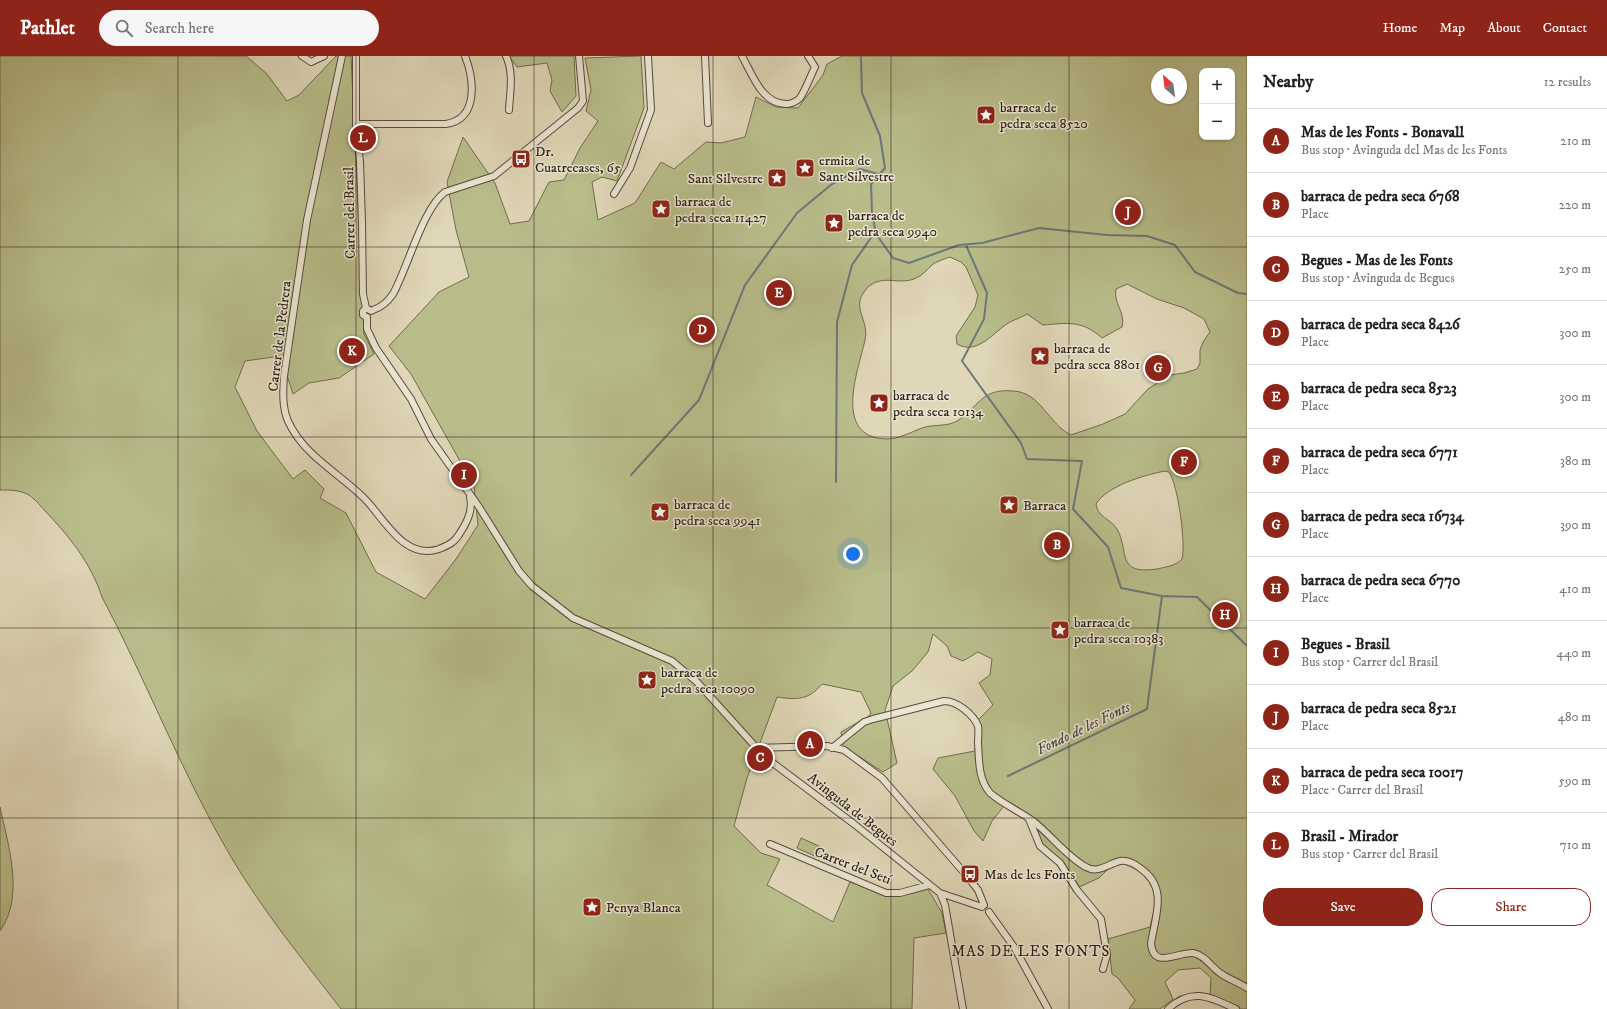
<!DOCTYPE html>
<html lang="en">
<head>
<meta charset="utf-8">
<style>
	:root { --surface:#fff; --page:#f6f6f6; --text:#202124; --muted:#757577; --line:#e0e0e0; --accent:#8f2418 }
	body { margin:0; font-family:"IM FELL DW Pica",serif; background:var(--page); color:var(--text) }
	.controls { position:absolute; right:12px; top:12px; display:grid; overflow:hidden; border-radius:8px; box-shadow:0 1px 3px #0004 }
	.controls button { width:36px; height:36px; display:grid; place-items:center; padding:0; border:0; border-bottom:1px solid var(--line); background:var(--surface); color:var(--text); font:20px sans-serif }
	.compass { position:absolute; left:1151px; top:12px; width:36px; height:36px; border-radius:50%; background:var(--surface); box-shadow:0 1px 3px #0004; rotate:332deg }
	.you { position:absolute; left:853px; top:498px; width:14px; height:14px; margin:-10px; border:3px solid #fff; border-radius:50%; background:#1a73e8; box-shadow:0 0 0 6px #1a73e833 }
	.badge { display:grid; place-items:center; width:26px; height:26px; border-radius:50%; background:var(--accent); color:#fff; font-size:13px; font-weight:700 }
	.pin { position:absolute; translate:-50% -50%; border:2px solid #fff; box-shadow:0 1px 4px #0006 }
	.list { margin:0; padding:0; list-style:none }
	h2 { display:flex; justify-content:space-between; align-items:center; height:52px; margin:0; padding:0 16px; font-size:17px }
	h2 small { font-size:13px; font-weight:400; color:var(--muted) }
	.list li { display:grid; grid-template-columns:26px 1fr auto; gap:12px; align-items:center; box-sizing:border-box; height:64px; padding:0 16px; border-top:1px solid var(--line) }
	.list b { display:block; font-size:15px; white-space:nowrap }
	.list p { margin:0; font-size:13px; white-space:nowrap; color:var(--muted) }
	.list em { font-size:13px; font-style:normal; color:var(--muted) }
	.actions { display:flex; gap:8px; padding:12px 16px }
	.actions a { flex:1; padding:9px 0; border:1px solid var(--accent); border-radius:16px; text-align:center; font-size:14px; color:var(--accent) }
	.actions .main { background:var(--accent); color:#fff }
	.icon { flex:none; width:22px; height:22px; fill:none; stroke:currentColor; stroke-width:2; stroke-linecap:round; stroke-linejoin:round }
	.map { position:relative; flex:none; width:1247px; height:953px; overflow:hidden }
	header { display:flex; align-items:center; gap:24px; box-sizing:border-box; height:56px; padding:0 20px; background:var(--accent); color:#fff }
	header strong { font-size:19px }
	nav { display:flex; gap:22px; margin-inline-start:auto; font-size:14px }
	.search { width:280px; height:36px; background:var(--page); display:flex; align-items:center; gap:10px; box-sizing:border-box; padding:0 14px; border-radius:22px; color:var(--muted); font-size:15px }
	main { display:flex }
	aside { flex:1; background:var(--surface) }
	.map>svg:first-child { display:block }
	.green { fill:#b8bd8a; stroke:#706c50; fill-rule:evenodd }
	.lines { fill:none; stroke-linecap:round; stroke-linejoin:round }
	.stream { stroke:#6c7879; stroke-width:2 }
	.street-casing { stroke:#564b3f; stroke-width:8 }
	.street { stroke:#ebe5d1; stroke-width:6 }
	.grid { fill:none; stroke:#281c17; stroke-width:1; stroke-opacity:0.55 }
	.labels { text-anchor:middle; stroke-width:3; stroke-linejoin:round; paint-order:stroke }
	.poi-label { font-size:14px; fill:#281c17; stroke:#ebe5d1; text-anchor:start }
	.street-label { font-size:14px; fill:#281c17; stroke:#ebe5d1 }
	.water-label { font-size:15px; font-style:italic; fill:#4a4a48; stroke:#ebe5d1 }
	.neighbourhood-label { font-size:15px; letter-spacing:1px; fill:#281c17; stroke:#ebe5d1 }
</style>
</head>
<body>
<header>
<strong>Pathlet</strong>
<div class="search"><svg class="icon" aria-label="search" viewBox="0 0 24 24"><circle cx="10" cy="10" r="6"/><path d="M15 15l6 6"/></svg>Search here</div>
<nav><a>Home</a><a>Map</a><a>About</a><a>Contact</a></nav>
</header>
<main>
<div class="map">
<svg width="1247" height="953" viewBox="0 0 1247 953">
	<rect width="100%" height="100%" fill="#e0d7b8"/>
	<filter id="stains"><feTurbulence type="fractalNoise" baseFrequency=".005" numOctaves="4"/><feColorMatrix values="0 0 0 0 .2 0 0 0 0 .09 0 0 0 0 .02 0 0 0 .5 -.17"/></filter>
	<radialGradient id="worn" r=".72"><stop offset=".6" stop-color="#630" stop-opacity="0"/><stop offset="1" stop-color="#630" stop-opacity=".3"/></radialGradient>
	<path class="green" d="M0,0H246L267,18L287,45L299,39L336,0H351L364,278L374,298L339,322L309,327L293,338L281,300L245,305L235,331L257,375L293,423L305,414L324,433L320,442L346,457L376,516L425,543L456,503L478,469L474,430L411,318L389,290L439,236L469,221L456,174L447,126L463,81L495,127L510,168L529,165L549,126L564,124L580,92L598,65L586,55L591,34L585,2L641,0L644,52L617,125L602,121L592,126L598,164L635,147L661,106L674,113L706,86L721,87L745,81L756,41L776,51L798,52L823,19L827,8L842,0H1247V953H1239L1210,940L1211,922L1200,912L1178,914L1165,926L1173,943L1160,953H1129L1135,944L1118,922L1112,918L1108,883L1150,871C1152,862 1157,847 1155,837C1153,821 1135,812 1122,807L1110,811L1099,822L1079,831L1061,806L1042,789L1034,762L1008,745L992,765L983,785L974,775L955,740L933,713L938,702L975,695L977,665L993,649L979,627L990,619L992,603L978,596L963,605L951,600L947,590L933,578L928,596L912,615L893,630L885,654L897,707L883,716L843,690L841,676L869,660L871,657L861,636L822,628C809,644 797,644 777,641L747,722L734,770L761,797L780,803L767,829L833,866L850,826C882,837 895,844 928,833L942,857L946,877L914,882L912,953H341C303,904 263,855 231,801C182,718 147,626 102,541C91,507 69,480 45,455C40,449 33,441 27,438C18,434 10,434 0,434ZM1202,15H1232V81H1202ZM1157,18H1181V42H1157ZM950,201L961,206L966,211L978,239L975,251L956,280L957,288C978,300 994,275 1010,266C1016,263 1022,261 1027,258L1043,269C1068,267 1082,264 1102,282L1122,271C1126,257 1113,247 1116,233L1127,228L1157,243L1184,252L1204,263L1210,276L1203,286L1200,294V307L1197,313L1184,317L1170,319L1148,333L1125,358L1103,368L1071,379C1048,368 1041,336 1013,335C981,332 979,351 957,365C947,371 933,368 922,372C911,376 899,383 887,383C832,382 858,315 865,284C869,268 857,257 860,244C861,240 865,234 868,231C884,218 897,229 914,223C922,220 927,214 933,208C938,205 944,203 950,201ZM1165,415L1169,416C1178,429 1186,487 1182,503C1176,510 1165,511 1157,513C1115,519 1130,496 1117,473C1111,463 1097,461 1096,448C1107,430 1144,419 1165,415Z
		M509,0H574L576,40L562,56L550,35L552,24L547,7L517,11Z
		M0,751C8,789 25,840 0,875Z
		M801,782L821,791L817,801L797,792Z"/>
	<g class="lines">
		<path class="stream" d="M861,0L862,37L880,80L885,112L871,128L872,157L876,178L893,202L909,207L959,189L982,187L1039,172L1107,179L1147,180L1175,189L1195,216L1238,237L1247,238
			M966,189L987,237L984,263L962,305L1021,387L1027,403L1082,405L1073,453L1108,491L1121,532L1162,540L1147,653L1008,720
			M631,419L699,344L745,229L797,157L832,128L860,113L878,118
			M836,426L837,266L852,209L875,176
			M1162,540L1197,541L1247,590"/>
		<defs>
			<path id="street" d="M302,0L311,6L324,0
				M342,0L307,164L284,320C283,336 282,351 288,365C304,400 338,416 364,442C384,462 404,505 439,493C449,489 455,486 460,477C467,466 473,455 470,441
				M356,0V68L360,106L362,166L363,238L366,252
				M506,0C514,17 510,36 509,54
				M705,0L708,67
				M742,0C752,18 762,48 786,48C791,48 796,46 800,42C806,33 810,21 815,11L808,0
				M356,68H446C479,63 474,23 465,0
				M614,138L630,112L651,54L648,0
				M366,252L363,255V259L367,261V273L376,292L411,343L431,383L479,451L519,515L532,530L573,562L672,605L697,626L763,699L773,707L854,768L940,837L982,851
				M366,252L371,255C381,251 387,247 393,238C408,211 423,152 445,136L494,120L578,52L583,45L579,0
				M757,692L827,690L844,694L882,722L967,820L978,834L984,849
				M832,692L864,666L873,663L944,645C957,645 973,658 978,670C979,675 978,681 978,686C979,703 978,723 990,737C1003,748 1019,755 1033,765C1051,779 1066,800 1086,811C1098,818 1108,808 1120,805C1127,804 1135,808 1140,812C1168,831 1156,858 1151,887C1153,914 1177,896 1193,897C1205,899 1211,911 1220,917C1228,923 1238,926 1247,932
				M1029,763L1040,790L1060,807L1077,834L1101,863L1107,899L1103,913
				M770,788L886,837H900L929,829
				M940,837L945,849L963,953
				M989,856L1014,891L1048,953
				M1168,953C1192,931 1210,941 1236,953"/>
		</defs>
		<use href="#street" class="street-casing"/>
		<use href="#street" class="street"/>
	</g>
	<path class="grid" d="M178,0V953M356,0V953M534,0V953M713,0V953M891,0V953M1069,0V953M0,191H1247M0,381H1247M0,572H1247M0,762H1247"/>
	<defs>
		<symbol id="sight-square" viewBox="-11 -11 22 22"><rect x="-9" y="-9" width="18" height="18" rx="4" fill="#8f2418" stroke="#ebe5d1"/><path d="M0-6L1.8-2.2L6-1.7L2.9 1.2L3.7 5.4L0 3.3L-3.7 5.4L-2.9 1.2L-6-1.7L-1.8-2.2Z" fill="#fff"/></symbol>
		<symbol id="bus-square" viewBox="-11 -11 22 22"><rect x="-9" y="-9" width="18" height="18" rx="4" fill="#8f2418" stroke="#ebe5d1"/><path d="M-5-6H5V4H4V6H2V4H-2V6H-4V4H-5ZM-3.5-4V0h7V-4ZM-3.5 1.2v1.5H-2V1.2ZM2 1.2v1.5H3.5V1.2Z" fill="#fff"/></symbol>
	</defs>
	<g fill-rule="evenodd">
		<use href="#sight-square" x="975" y="48" width="22" height="22"/>
		<use href="#bus-square" x="510" y="92" width="22" height="22"/>
		<use href="#sight-square" x="794" y="101" width="22" height="22"/>
		<use href="#sight-square" x="766" y="111" width="22" height="22"/>
		<use href="#sight-square" x="650" y="142" width="22" height="22"/>
		<use href="#sight-square" x="823" y="156" width="22" height="22"/>
		<use href="#sight-square" x="1029" y="289" width="22" height="22"/>
		<use href="#sight-square" x="868" y="336" width="22" height="22"/>
		<use href="#sight-square" x="998" y="438" width="22" height="22"/>
		<use href="#sight-square" x="649" y="445" width="22" height="22"/>
		<use href="#sight-square" x="1049" y="563" width="22" height="22"/>
		<use href="#sight-square" x="636" y="613" width="22" height="22"/>
		<use href="#bus-square" x="959" y="807" width="22" height="22"/>
		<use href="#sight-square" x="581" y="840" width="22" height="22"/>
	</g>
	<g class="labels">
		<g class="poi-label">
			<text x="1000" y="56">barraca de<tspan x="1000" dy="16">pedra seca 8520</tspan></text>
			<text x="535" y="100">Dr.<tspan x="535" dy="16">Cuatrecases, 65</tspan></text>
			<text x="819" y="109">ermita de<tspan x="819" dy="16">Sant Silvestre</tspan></text>
			<text x="763" y="127" text-anchor="end">Sant Silvestre</text>
			<text x="675" y="150">barraca de<tspan x="675" dy="16">pedra seca 11427</tspan></text>
			<text x="848" y="164">barraca de<tspan x="848" dy="16">pedra seca 9940</tspan></text>
			<text x="1054" y="297">barraca de<tspan x="1054" dy="16">pedra seca 8801</tspan></text>
			<text x="893" y="344">barraca de<tspan x="893" dy="16">pedra seca 10134</tspan></text>
			<text x="674" y="453">barraca de<tspan x="674" dy="16">pedra seca 9941</tspan></text>
			<text x="1023" y="454">Barraca</text>
			<text x="1074" y="571">barraca de<tspan x="1074" dy="16">pedra seca 10383</tspan></text>
			<text x="661" y="621">barraca de<tspan x="661" dy="16">pedra seca 10090</tspan></text>
			<text x="984" y="823">Mas de les Fonts</text>
			<text x="606" y="856">Penya Blanca</text>
		</g>
		<g class="street-label">
			<text transform="translate(349 157) rotate(-91)" y="5">Carrer del Brasil</text>
			<text transform="translate(279 280) rotate(-83)" y="5">Carrer de la Pedrera</text>
			<text transform="translate(853 753) rotate(38)" y="5">Avinguda de Begues</text>
			<text transform="translate(853 809) rotate(21)" y="5">Carrer del Setí</text>
		</g>
		<g class="water-label">
			<text transform="translate(1083 672) rotate(-26)" y="5">Fondo de les Fonts</text>
		</g>
		<g class="neighbourhood-label">
			<text x="1031" y="900">MAS DE LES FONTS</text>
		</g>
	</g>
	<rect width="100%" height="100%" filter="url(#stains)"/>
	<rect width="100%" height="100%" fill="url(#worn)"/>
</svg>
<div class="controls">
<button>+</button>
<button>−</button>
</div>
<svg class="compass" viewBox="-18 -18 36 36"><path d="M0-13l5 13h-10z" fill="#e53935"/><path d="M0 13l5-13h-10z" fill="#757577"/></svg>
<div class="you"></div>
<div class="pin badge" style="left:810px;top:688px">A</div>
<div class="pin badge" style="left:1057px;top:489px">B</div>
<div class="pin badge" style="left:760px;top:702px">C</div>
<div class="pin badge" style="left:702px;top:274px">D</div>
<div class="pin badge" style="left:779px;top:237px">E</div>
<div class="pin badge" style="left:1184px;top:406px">F</div>
<div class="pin badge" style="left:1158px;top:312px">G</div>
<div class="pin badge" style="left:1225px;top:559px">H</div>
<div class="pin badge" style="left:464px;top:419px">I</div>
<div class="pin badge" style="left:1128px;top:156px">J</div>
<div class="pin badge" style="left:352px;top:295px">K</div>
<div class="pin badge" style="left:363px;top:82px">L</div>
</div>
<aside>
<h2>Nearby<small>12 results</small></h2>
<ul class="list">
<li><span class="badge">A</span><div><b>Mas de les Fonts - Bonavall</b><p>Bus stop · Avinguda del Mas de les Fonts</p></div><em>210 m</em></li>
<li><span class="badge">B</span><div><b>barraca de pedra seca 6768</b><p>Place</p></div><em>220 m</em></li>
<li><span class="badge">C</span><div><b>Begues - Mas de les Fonts</b><p>Bus stop · Avinguda de Begues</p></div><em>250 m</em></li>
<li><span class="badge">D</span><div><b>barraca de pedra seca 8426</b><p>Place</p></div><em>300 m</em></li>
<li><span class="badge">E</span><div><b>barraca de pedra seca 8523</b><p>Place</p></div><em>300 m</em></li>
<li><span class="badge">F</span><div><b>barraca de pedra seca 6771</b><p>Place</p></div><em>380 m</em></li>
<li><span class="badge">G</span><div><b>barraca de pedra seca 16734</b><p>Place</p></div><em>390 m</em></li>
<li><span class="badge">H</span><div><b>barraca de pedra seca 6770</b><p>Place</p></div><em>410 m</em></li>
<li><span class="badge">I</span><div><b>Begues - Brasil</b><p>Bus stop · Carrer del Brasil</p></div><em>440 m</em></li>
<li><span class="badge">J</span><div><b>barraca de pedra seca 8521</b><p>Place</p></div><em>480 m</em></li>
<li><span class="badge">K</span><div><b>barraca de pedra seca 10017</b><p>Place · Carrer del Brasil</p></div><em>590 m</em></li>
<li><span class="badge">L</span><div><b>Brasil - Mirador</b><p>Bus stop · Carrer del Brasil</p></div><em>710 m</em></li>
</ul>
<div class="actions"><a class="main">Save</a><a>Share</a></div>
</aside>
</main>
</body>
</html>
